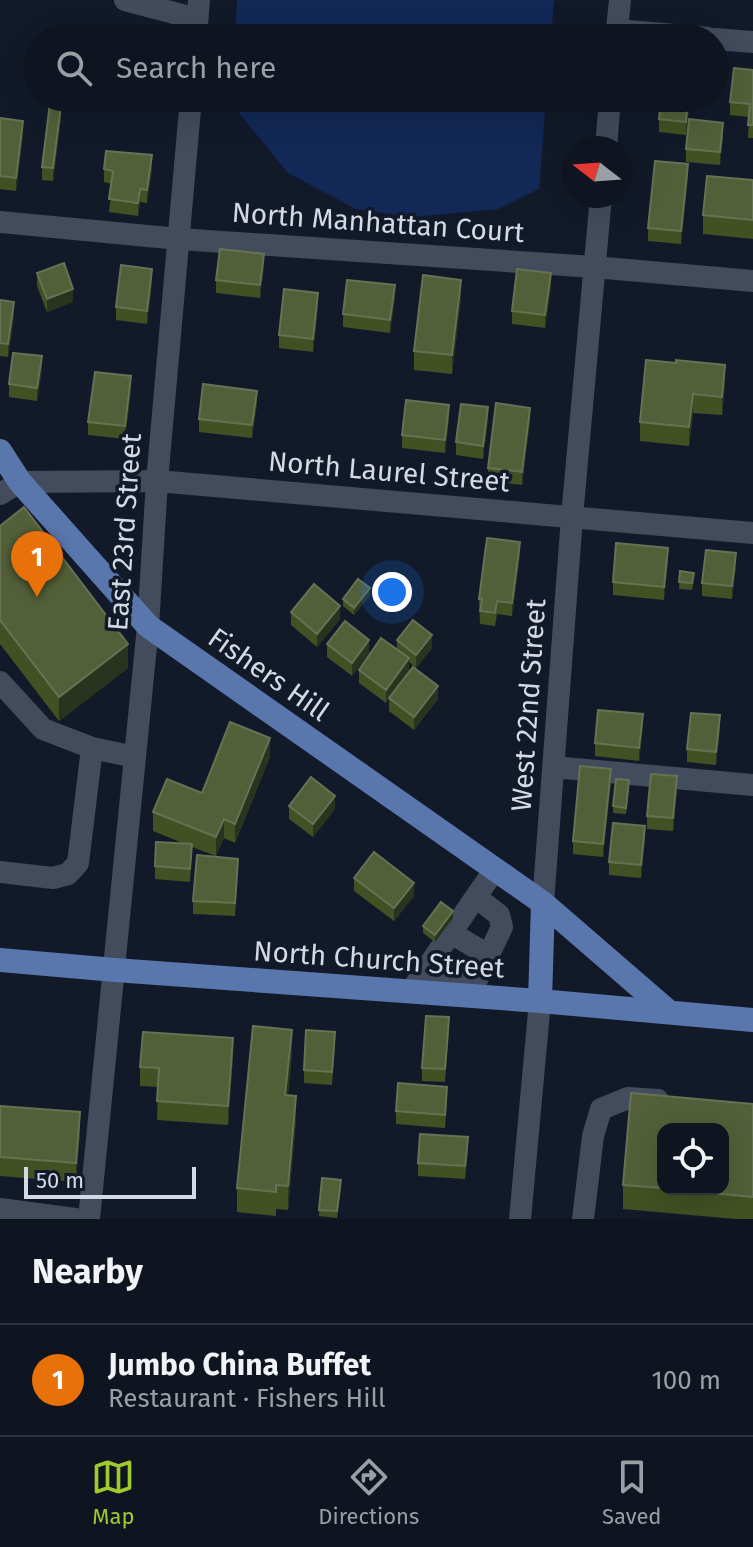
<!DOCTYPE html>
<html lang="en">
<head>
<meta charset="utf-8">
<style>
	:root { --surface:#0e1420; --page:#171d29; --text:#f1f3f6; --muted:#9b9ea5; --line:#2e333e; --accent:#a0ca2c }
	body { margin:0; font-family:"Fira Sans",sans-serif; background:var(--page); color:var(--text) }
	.controls { position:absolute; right:24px; bottom:24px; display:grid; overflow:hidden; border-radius:16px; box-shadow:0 8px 32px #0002 }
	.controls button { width:72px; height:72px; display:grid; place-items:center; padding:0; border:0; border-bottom:2px solid var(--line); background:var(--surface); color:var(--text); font:40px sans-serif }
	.compass { position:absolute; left:561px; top:136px; width:72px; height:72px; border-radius:50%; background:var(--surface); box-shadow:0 8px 32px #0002; rotate:287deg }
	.scale { position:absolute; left:24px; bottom:20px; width:172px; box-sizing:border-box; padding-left:8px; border:4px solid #d4dae5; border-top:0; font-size:22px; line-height:28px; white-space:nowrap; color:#d4dae5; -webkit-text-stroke:6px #121a2a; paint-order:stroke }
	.you { position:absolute; left:392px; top:592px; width:28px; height:28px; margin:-20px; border:6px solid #fff; border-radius:50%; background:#1a73e8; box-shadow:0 0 0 12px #1a73e833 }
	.badge { display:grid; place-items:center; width:52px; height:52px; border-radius:50%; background:var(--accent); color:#fff; font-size:26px; font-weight:700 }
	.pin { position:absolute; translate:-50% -66px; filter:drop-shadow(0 2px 4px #0008) }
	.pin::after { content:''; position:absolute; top:42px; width:28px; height:24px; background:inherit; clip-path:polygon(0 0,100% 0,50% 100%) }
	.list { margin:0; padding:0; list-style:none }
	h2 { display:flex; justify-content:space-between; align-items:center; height:104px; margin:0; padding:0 32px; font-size:34px }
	h2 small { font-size:26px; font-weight:400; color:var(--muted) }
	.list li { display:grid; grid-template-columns:52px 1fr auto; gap:24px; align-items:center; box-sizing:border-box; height:112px; padding:0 32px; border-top:2px solid var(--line) }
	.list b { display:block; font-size:30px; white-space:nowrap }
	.list p { margin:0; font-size:26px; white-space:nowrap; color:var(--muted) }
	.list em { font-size:26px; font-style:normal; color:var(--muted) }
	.icon { flex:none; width:44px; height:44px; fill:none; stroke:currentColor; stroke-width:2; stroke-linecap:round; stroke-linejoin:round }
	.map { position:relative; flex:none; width:753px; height:1219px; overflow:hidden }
	.search { position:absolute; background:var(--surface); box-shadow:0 8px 32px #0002; left:24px; right:24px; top:24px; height:88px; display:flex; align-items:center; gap:20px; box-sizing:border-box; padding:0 28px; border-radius:44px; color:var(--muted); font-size:30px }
	.sheet { height:216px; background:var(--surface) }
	nav { display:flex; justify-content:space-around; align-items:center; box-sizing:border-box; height:112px; border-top:2px solid var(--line); background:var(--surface); font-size:22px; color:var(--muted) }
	nav a { display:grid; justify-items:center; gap:4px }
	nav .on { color:var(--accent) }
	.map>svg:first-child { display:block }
	.green { fill:#122856 }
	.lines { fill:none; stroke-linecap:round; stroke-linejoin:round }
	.minor { stroke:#424c5d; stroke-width:22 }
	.major { stroke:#5976ad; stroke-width:24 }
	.wall { fill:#425023 }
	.shaded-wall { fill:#28341d }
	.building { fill:#525f38; stroke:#667253; stroke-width:2 }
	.labels { text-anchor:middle; stroke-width:7; stroke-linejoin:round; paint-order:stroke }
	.street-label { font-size:28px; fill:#d4dae5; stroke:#121a2a }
</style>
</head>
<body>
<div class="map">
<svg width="753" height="1219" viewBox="0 0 753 1219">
	<rect width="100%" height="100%" fill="#121a2a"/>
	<path class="green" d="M237,0H554L551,38H235Z
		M238,98H546L539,189L498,209L412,217L356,209L288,173L239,113Z"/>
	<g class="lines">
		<path class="minor" d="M125,0L197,19
			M617,30L708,38
			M196,38L199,0
			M616,38L620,0
			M715,39L753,42
			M606,148L610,98
			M0,222L179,239L594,267L753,281
			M0,494L20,482L157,481L753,533
			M0,682L43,729L92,748L135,757
			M553,767L753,785
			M0,872L53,878L68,874L78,863L92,748
			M543,903L572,517L601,196
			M451,933L488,955
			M424,972L477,979
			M411,991L495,869
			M469,996L502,927L499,915L476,897
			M0,1209L75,1219
			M89,1219L148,626L157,481L191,98
			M520,1219L540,1001
			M583,1219L593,1136L601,1109L628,1098L658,1100"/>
		<path class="major" d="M0,451L20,482L148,626L543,903L669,1012
			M0,960L115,970L540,1001L753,1020
			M540,1001L543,903"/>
	</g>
	<path class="wall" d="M753,70V138H748L749,117L730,115V102Z
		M690,98L686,135L659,132V119Z
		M0,118L23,134L16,191L0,189Z
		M61,118L53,181L42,180V167Z
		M723,136L720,165L686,162V149Z
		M152,168L147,203L140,202L138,216L109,212L112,184L104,182V169Z
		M688,177L681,244L648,241V228Z
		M753,180V239L703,234V215Z
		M264,267L260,298L216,293V280Z
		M37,273L73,302L47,312L37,286Z
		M152,282L147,324L116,320V307Z
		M551,286L545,328L512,324V311Z
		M395,298L390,333L343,327V314Z
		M461,298L452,374L414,370V351Z
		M0,300L14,315L8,357L0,356Z
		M318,306L313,352L279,348V335Z
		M646,360L725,384L722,415L693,413L689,446L640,441V422Z
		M42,369L37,401L9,397V384Z
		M131,389L125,439L88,435V422Z
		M257,404L252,438L199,432V419Z
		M449,418L445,453L402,448V435Z
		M488,420L483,459L456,455V442Z
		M530,420L522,485L488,481V468Z
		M0,526L128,668L59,721L0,644Z
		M520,555L512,616L497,614L495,626L480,624L479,599Z
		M668,561L664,600L613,595V582Z
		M736,566L732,599L702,596V583Z
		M680,571L694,580L692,590L679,589Z
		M370,595L354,615L343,606V599Z
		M291,612L340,619L317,647L291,625Z
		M397,640L432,648L416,668L409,662V671L386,703L359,683V670L397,650Z
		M327,644L369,653L352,676L327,657Z
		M389,698L438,699L414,730L389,711Z
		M643,727L639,761L595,756V743Z
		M720,728L716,765L687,762V749Z
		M270,757L235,843L224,838L216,856L192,847L190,882L155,879V866L185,844L153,831V812L202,793Z
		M611,782L603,857L573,854V841Z
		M629,787L626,814L613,813V806Z
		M677,789L673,831L647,829V816Z
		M289,806L335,809L313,837L289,819Z
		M645,839L641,878L609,875V862Z
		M238,872L235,916L193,914V901Z
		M354,878L414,896L394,921L354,891Z
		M453,918L435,942L423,933V926Z
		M449,1030L445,1082L422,1081V1068Z
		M335,1045L332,1085L304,1083V1070Z
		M292,1054L288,1095L296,1120L288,1210L276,1209V1216L237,1212V1188Z
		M233,1057L228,1125L157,1120L158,1087L140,1086V1067Z
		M447,1100L445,1128L396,1124V1111Z
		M753,1104V1219H735L623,1209V1185Z
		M0,1106L80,1131L76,1182L0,1176Z
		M468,1150L465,1179L418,1176V1163Z
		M341,1187L337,1218L319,1216V1210Z"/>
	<path class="shaded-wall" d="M688,98H690L686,135V122Z
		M61,105V118L53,181V168Z
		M23,121V134L16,191V178Z
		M723,123V136L720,165V152Z
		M152,155V168L147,203V190Z
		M688,164V177L681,244V231Z
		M140,189V202L138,216V203Z
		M264,254V267L260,298V285Z
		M152,269V282L147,324V311Z
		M551,273V286L545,328V315Z
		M461,280V298L452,374V355Z
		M395,285V298L390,333V320Z
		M73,289V302L47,312V299Z
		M318,293V306L313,352V339Z
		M14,302V315L8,357V344Z
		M42,356V369L37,401V388Z
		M725,365V384L722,415V397Z
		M131,376V389L125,439V426Z
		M257,391V404L252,438V425Z
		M693,394V413L689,446V427Z
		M449,405V418L445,453V440Z
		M488,407V420L483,459V446Z
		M530,408V420L522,485V472Z
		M520,542V555L512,616V603Z
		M668,548V561L664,600V587Z
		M736,553V566L732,599V586Z
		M370,588V595L354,615V608Z
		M340,606V619L317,647V634Z
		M432,635V648L416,668V655Z
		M369,640V653L352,676V663Z
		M128,644V668L59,721V697Z
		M409,658V671L386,703V690Z
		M438,686V699L414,730V717Z
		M643,714V727L639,761V748Z
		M720,715V728L716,765V752Z
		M270,738V757L235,843V824Z
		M611,769V782L603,857V844Z
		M677,776V789L673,831V818Z
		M335,796V809L313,837V824Z
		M224,819V838L216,856V837Z
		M645,826V839L641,878V865Z
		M414,883V896L394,921V908Z
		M453,911V918L435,942V935Z
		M292,1030V1054L285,1119V1095Z
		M233,1038V1057L228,1125V1106Z
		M296,1096V1120L288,1210V1186Z
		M80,1112V1131L76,1182V1163Z"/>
	<path class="building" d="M734,68L753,70V125H748L750,104L730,102Z
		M661,98H688L686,122L659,119Z
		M50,103L61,105L53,168L42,167Z
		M0,118L23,121L16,178L0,176Z
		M689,119L723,123L720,152L686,149Z
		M106,151L152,155L147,190L140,189L138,203L109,199L113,171L104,169Z
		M655,161L688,164L681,231L648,228Z
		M707,176L753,180V220L703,215Z
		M220,249L264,254L260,285L216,280Z
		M64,263L73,289L47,299L37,273Z
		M121,265L152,269L147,311L116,307Z
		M517,269L551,273L545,315L512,311Z
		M423,275L461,280L452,355L414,351Z
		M347,280L395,285L390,320L343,314Z
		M284,289L318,293L313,339L279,335Z
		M0,300L14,302L8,344L0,343Z
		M13,353L42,356L37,388L9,384Z
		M646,360L676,363V360L725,365L722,397L693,394L689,427L640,422Z
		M95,372L131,376L125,426L88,422Z
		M203,384L257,391L252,425L199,419Z
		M406,400L449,405L445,440L402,435Z
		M496,403L530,408L522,472L488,468Z
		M461,404L488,407L483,446L456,442Z
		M24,507L128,644L59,697L0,620V526Z
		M487,538L520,542L512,603L497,601L495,613L480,611L482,599H479Z
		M616,543L668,548L664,587L613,582Z
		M706,550L736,553L732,586L702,583Z
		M680,571L694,573L692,583L679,582Z
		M358,579L370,588L354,608L343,599Z
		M314,584L340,606L317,634L291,612Z
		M413,620L432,635L416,655L397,640Z
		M345,621L369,640L352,663L327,644Z
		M381,638L409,658L386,690L359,670Z
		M413,667L438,686L414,717L389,698Z
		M598,710L643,714L639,748L595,743Z
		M691,713L720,715L716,752L687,749Z
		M230,722L270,738L235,824L224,819L216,837L153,812L167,779L202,793Z
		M580,766L611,769L603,844L573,841Z
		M651,774L677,776L673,818L647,816Z
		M311,777L335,796L313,824L289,806Z
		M616,779L629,780L626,808L613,806Z
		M613,823L645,826L641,865L609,862Z
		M156,842L192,844L190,869L155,866Z
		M374,852L414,883L394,908L354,878Z
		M197,855L238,859L235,903L193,901Z
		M441,902L453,911L435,935L423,926Z
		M426,1016L449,1017L445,1069L422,1068Z
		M253,1026L292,1030L285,1095L296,1096L288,1186L276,1185V1192L237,1188Z
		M306,1030L335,1032L332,1072L304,1070Z
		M143,1032L233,1038L228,1106L157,1101L159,1068L140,1067Z
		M398,1083L447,1087L445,1115L396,1111Z
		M631,1093L753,1104V1197L669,1189H723V1129H663V1188L623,1185Z
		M0,1106L80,1112L76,1163L0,1157Z
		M420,1134L468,1137L465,1166L418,1163Z
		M322,1178L341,1180L337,1211L319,1210Z"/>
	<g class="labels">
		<g class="street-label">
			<text transform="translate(378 222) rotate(4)" y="10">North Manhattan Court</text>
			<text transform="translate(389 471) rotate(5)" y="10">North Laurel Street</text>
			<text transform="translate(124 532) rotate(-86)" y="10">East 23rd Street</text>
			<text transform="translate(269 674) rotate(35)" y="10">Fishers Hill</text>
			<text transform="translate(528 705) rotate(-86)" y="10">West 22nd Street</text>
			<text transform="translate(379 959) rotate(4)" y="10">North Church Street</text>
		</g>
	</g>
</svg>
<div class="controls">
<button><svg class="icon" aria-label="locate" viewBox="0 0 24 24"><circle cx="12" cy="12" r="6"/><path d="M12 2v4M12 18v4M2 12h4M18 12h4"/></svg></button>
</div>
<svg class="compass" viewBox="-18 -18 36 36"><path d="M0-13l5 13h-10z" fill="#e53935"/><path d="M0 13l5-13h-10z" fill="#9b9ea5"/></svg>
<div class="scale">50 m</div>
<div class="you"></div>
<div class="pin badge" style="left:37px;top:597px;background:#e8710a">1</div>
<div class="search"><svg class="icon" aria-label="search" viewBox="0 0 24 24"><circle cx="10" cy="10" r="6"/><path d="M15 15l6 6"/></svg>Search here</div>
</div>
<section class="sheet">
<h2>Nearby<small></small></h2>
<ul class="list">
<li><span class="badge" style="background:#e8710a">1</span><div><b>Jumbo China Buffet</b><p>Restaurant · Fishers Hill</p></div><em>100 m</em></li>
</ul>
</section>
<nav>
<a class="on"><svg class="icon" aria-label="map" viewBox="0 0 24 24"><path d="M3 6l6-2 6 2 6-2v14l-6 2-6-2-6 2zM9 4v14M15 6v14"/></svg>Map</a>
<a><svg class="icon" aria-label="directions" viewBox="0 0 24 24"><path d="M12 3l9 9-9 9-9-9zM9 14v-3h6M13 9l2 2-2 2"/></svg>Directions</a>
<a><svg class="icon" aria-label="saved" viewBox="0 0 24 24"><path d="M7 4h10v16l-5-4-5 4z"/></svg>Saved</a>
</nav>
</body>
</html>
